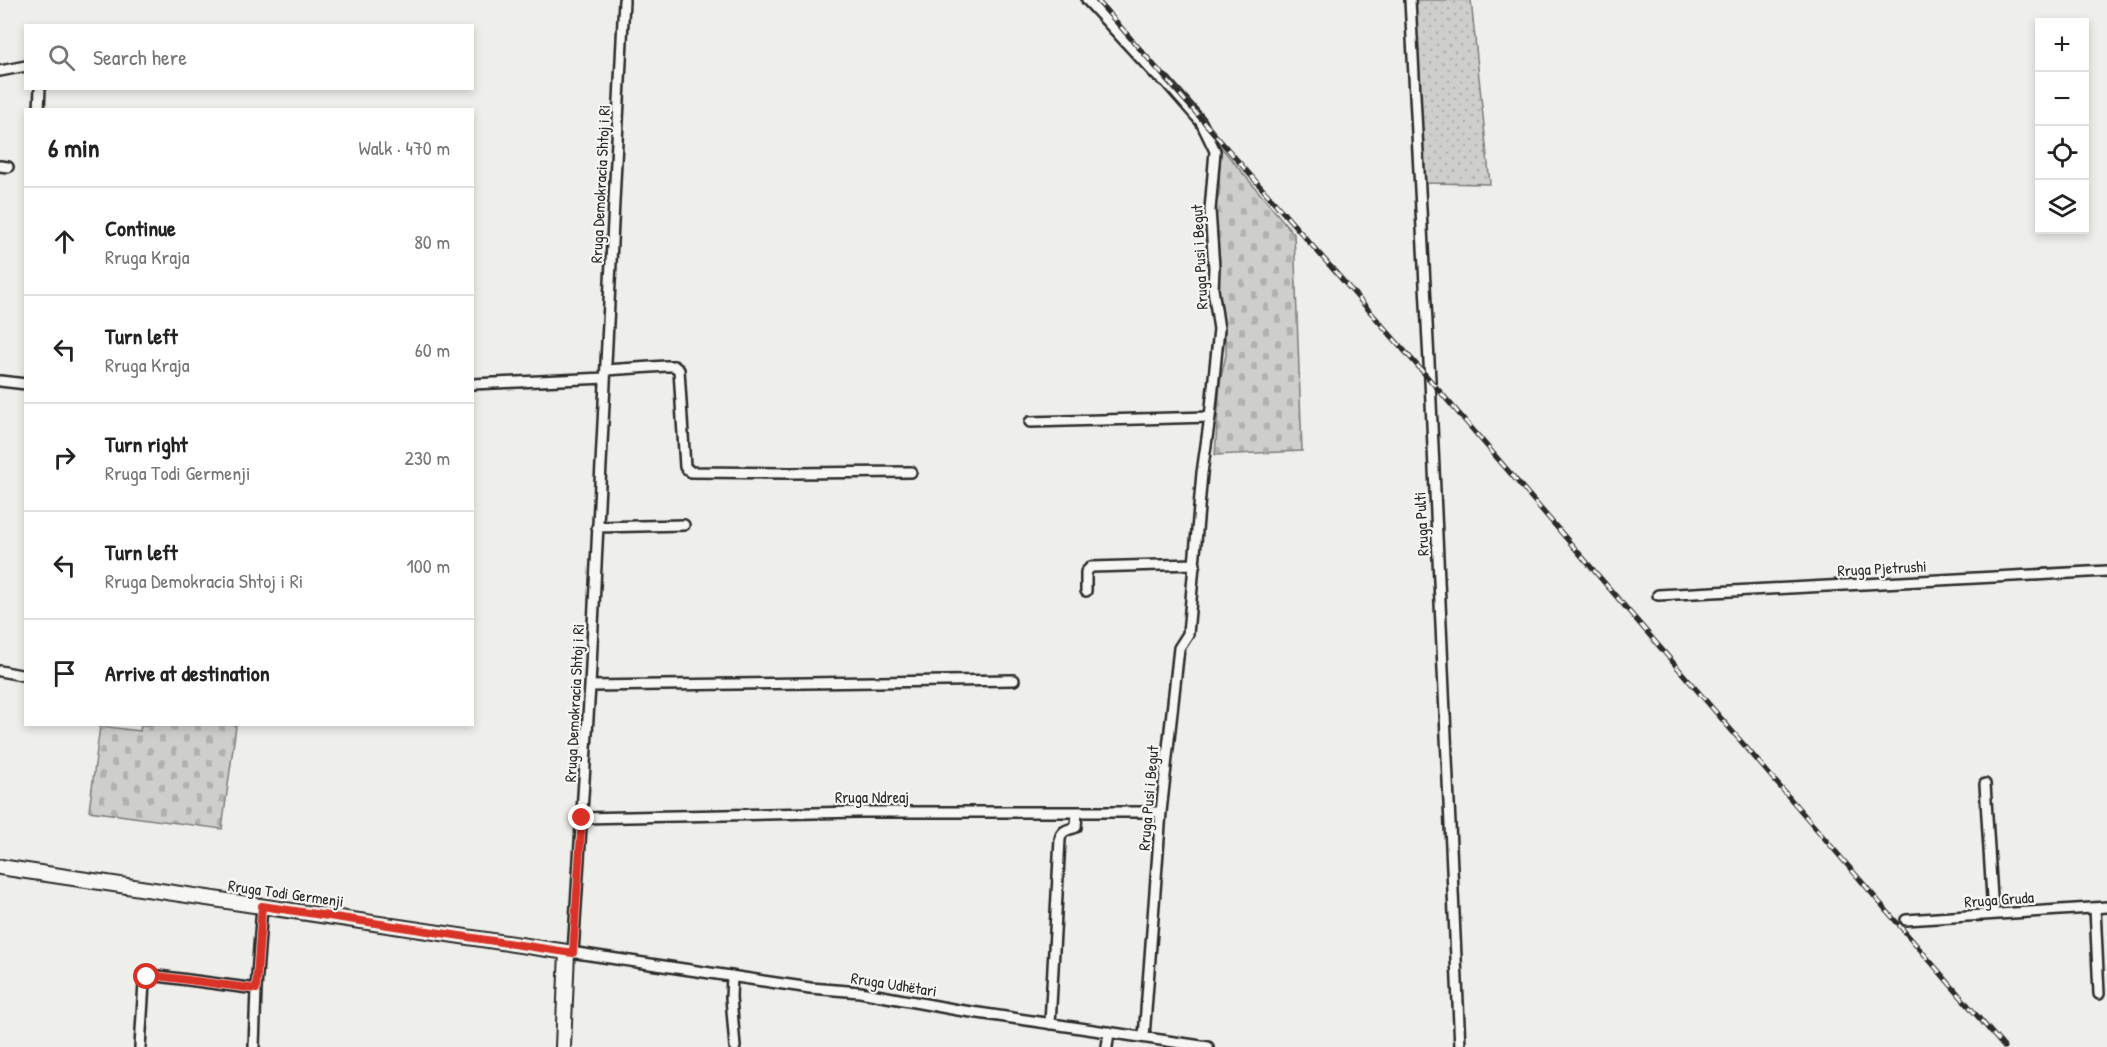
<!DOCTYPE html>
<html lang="en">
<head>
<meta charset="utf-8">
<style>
	:root { --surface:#fff; --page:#f6f6f6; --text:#222; --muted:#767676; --line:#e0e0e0 }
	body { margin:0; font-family:"Patrick Hand",sans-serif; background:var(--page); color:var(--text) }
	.controls { position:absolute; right:18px; top:18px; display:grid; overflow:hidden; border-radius:0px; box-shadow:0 3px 9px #0003 }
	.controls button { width:54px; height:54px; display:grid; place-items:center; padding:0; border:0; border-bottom:2px solid var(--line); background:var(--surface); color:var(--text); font:30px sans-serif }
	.stop { position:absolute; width:18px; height:18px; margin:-14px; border:4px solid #d93025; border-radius:50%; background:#fff }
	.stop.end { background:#d93025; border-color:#fff; box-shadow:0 2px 6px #0008 }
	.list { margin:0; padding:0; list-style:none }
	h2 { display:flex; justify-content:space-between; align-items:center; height:78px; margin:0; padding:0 24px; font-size:26px }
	h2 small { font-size:20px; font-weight:400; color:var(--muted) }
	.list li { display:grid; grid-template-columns:39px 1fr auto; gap:18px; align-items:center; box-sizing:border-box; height:108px; padding:0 24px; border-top:2px solid var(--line) }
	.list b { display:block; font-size:22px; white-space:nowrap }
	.list p { margin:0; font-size:20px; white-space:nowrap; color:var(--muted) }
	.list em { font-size:20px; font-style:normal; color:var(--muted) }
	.icon { flex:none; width:33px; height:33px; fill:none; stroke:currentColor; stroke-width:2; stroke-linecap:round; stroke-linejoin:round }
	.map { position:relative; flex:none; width:2107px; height:1047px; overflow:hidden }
	.search { position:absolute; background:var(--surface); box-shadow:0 3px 9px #0003; left:24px; top:24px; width:450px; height:66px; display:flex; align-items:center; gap:15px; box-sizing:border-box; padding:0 21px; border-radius:0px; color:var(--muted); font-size:22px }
	.panel { position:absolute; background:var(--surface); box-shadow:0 3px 9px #0003; left:24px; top:108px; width:450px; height:618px; border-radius:0px }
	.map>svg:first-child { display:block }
	.grass { fill:url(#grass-dots); stroke:#7c7c7a; stroke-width:1.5 }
	.cemetery { fill:url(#cemetery-stones); stroke:#7c7c7a; stroke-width:1.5 }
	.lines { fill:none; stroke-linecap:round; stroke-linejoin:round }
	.street-casing { stroke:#2b2b2b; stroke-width:14 }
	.secondary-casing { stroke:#2b2b2b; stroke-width:18 }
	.street { stroke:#f6f6f2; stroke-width:9 }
	.secondary { stroke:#f6f6f2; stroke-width:14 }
	.rail-casing { stroke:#2b2b2b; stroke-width:5 }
	.rail { stroke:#f6f6f2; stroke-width:3; stroke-dasharray:9; stroke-linecap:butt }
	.route { stroke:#d93025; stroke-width:8 }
	.labels { text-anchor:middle; stroke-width:4.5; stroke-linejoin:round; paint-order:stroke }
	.street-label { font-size:16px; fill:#2b2b2b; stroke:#f6f6f2 }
</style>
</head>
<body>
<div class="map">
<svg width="2107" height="1047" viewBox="0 0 2107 1047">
	<defs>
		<pattern id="grass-dots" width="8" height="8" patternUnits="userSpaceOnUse" patternTransform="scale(1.5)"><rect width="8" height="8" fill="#cececa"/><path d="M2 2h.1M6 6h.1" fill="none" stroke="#b1b1ae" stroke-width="1.8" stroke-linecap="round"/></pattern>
		<pattern id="cemetery-stones" width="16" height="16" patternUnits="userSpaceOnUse" patternTransform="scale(1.5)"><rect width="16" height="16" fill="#cececa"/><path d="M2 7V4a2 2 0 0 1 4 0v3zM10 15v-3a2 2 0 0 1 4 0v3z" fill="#b1b1ae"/></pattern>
	</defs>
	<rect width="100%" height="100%" fill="#eeeeea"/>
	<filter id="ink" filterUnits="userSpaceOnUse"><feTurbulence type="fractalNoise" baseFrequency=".0167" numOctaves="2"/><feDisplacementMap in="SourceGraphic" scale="12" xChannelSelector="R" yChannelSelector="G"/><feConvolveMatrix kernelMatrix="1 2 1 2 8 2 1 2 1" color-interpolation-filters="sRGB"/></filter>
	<g filter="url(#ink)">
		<path class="grass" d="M1412,0H1471L1490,184L1421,183Z"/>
		<path class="cemetery" d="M1220,146L1294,234L1302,451L1215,455L1220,382L1226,355V342L1217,304L1215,216V206L1219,195Z
			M229,724L236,726L222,829L89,811L100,726L140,731L141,725Z"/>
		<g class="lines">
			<defs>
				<path id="street" d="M1087,0L1156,75L1166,82L1201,122L1215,151L1210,210L1214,268L1213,289L1219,329L1210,417L1202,473L1188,634L1179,648L1161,812L1144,1037
					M1410,0L1430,380L1460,1047
					M0,71L26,66
					M39,110L40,88
					M0,166L8,167
					M606,370L666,366H674L679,370L685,467L691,472L791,473L911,472
					M0,381L26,384
					M472,384L605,378
					M1030,422L1210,417
					M597,527L684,525
					M1086,591V572L1091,567L1195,564
					M1658,595L2107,571
					M0,671L26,676
					M590,686L1014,680
					M1985,784L1993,914
					M582,818L859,812H1161
					M2095,908L2099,994
					M1906,920L2107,907
					M570,952L810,988L860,992L958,1010L1208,1047
					M573,953L590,686L624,0
					M732,976L731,997L735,1047
					M1050,1024L1060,839C1062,829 1069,830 1076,827L1077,812
					M140,1047L144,983L147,977L158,976L256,989
					M254,1047L256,989L262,906
					M1107,1047L1109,1032"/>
				<path id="secondary" d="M0,867L567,952L563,1047"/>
			</defs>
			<use href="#street" class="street-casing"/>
			<use href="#secondary" class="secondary-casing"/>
			<use href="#street" class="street"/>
			<use href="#secondary" class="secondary"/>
			<defs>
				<path id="rail" d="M1097,0L1430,380L2004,1047"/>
			</defs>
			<use href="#rail" class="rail-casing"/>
			<use href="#rail" class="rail"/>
		</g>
	</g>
	<g class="lines" filter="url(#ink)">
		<path class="route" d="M147,977L158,976L256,989L262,906L573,953L582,818"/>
	</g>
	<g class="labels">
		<g class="street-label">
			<text transform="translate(600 184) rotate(-87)" y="6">Rruga Demokracia Shtoj i Ri</text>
			<text transform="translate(1199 257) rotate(-93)" y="6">Rruga Pusi i Begut</text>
			<text transform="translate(1421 524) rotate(-93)" y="6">Rruga Pulti</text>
			<text transform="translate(1882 568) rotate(-3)" y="6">Rruga Pjetrushi</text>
			<text transform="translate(574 703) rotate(-87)" y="6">Rruga Demokracia Shtoj i Ri</text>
			<text x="872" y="803">Rruga Ndreaj</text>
			<text transform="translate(1148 798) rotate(-85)" y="6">Rruga Pusi i Begut</text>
			<text transform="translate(286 893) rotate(8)" y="6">Rruga Todi Germenji</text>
			<text transform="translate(1999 899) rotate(-4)" y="6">Rruga Gruda</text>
			<text transform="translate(894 984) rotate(9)" y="6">Rruga Udhëtari</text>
		</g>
	</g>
</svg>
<div class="controls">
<button>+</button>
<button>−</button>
<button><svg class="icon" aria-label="locate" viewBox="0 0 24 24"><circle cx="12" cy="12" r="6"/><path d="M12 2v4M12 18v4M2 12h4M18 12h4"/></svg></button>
<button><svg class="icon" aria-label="layers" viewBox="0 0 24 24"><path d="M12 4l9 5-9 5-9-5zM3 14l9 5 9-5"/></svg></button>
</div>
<div class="stop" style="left:147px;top:977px"></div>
<div class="stop end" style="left:582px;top:818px"></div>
<div class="search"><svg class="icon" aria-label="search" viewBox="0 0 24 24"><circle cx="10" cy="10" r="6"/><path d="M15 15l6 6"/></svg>Search here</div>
<section class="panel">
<h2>6 min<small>Walk · 470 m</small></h2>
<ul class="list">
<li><svg class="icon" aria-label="ahead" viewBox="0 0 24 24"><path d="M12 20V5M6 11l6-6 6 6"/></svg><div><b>Continue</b><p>Rruga Kraja</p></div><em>80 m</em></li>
<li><svg class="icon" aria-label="left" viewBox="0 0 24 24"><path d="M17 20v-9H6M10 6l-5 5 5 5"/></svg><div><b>Turn left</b><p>Rruga Kraja</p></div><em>60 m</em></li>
<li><svg class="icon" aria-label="right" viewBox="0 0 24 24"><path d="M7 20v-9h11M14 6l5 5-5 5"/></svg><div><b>Turn right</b><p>Rruga Todi Germenji</p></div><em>230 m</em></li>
<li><svg class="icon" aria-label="left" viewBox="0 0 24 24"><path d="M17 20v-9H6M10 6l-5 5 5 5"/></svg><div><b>Turn left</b><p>Rruga Demokracia Shtoj i Ri</p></div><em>100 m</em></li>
<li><svg class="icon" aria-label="arrive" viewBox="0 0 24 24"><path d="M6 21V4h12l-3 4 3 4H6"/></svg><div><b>Arrive at destination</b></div></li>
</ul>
</section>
</div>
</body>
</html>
